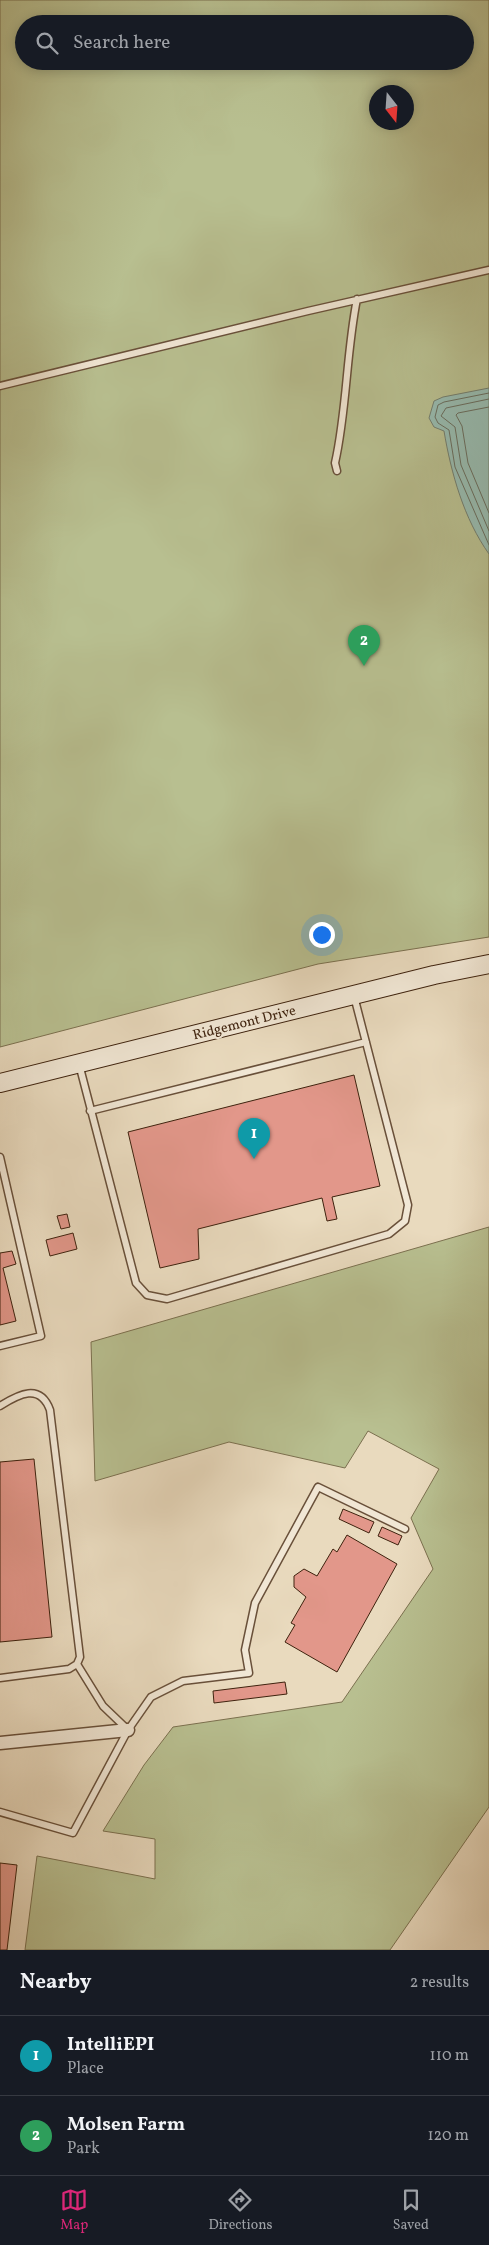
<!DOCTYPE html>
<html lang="en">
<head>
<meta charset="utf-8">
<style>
	:root { --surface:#171b24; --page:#242831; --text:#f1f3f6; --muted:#9ea1a6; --line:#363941; --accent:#db2777 }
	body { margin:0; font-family:Vollkorn,serif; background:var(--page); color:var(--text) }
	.compass { position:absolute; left:369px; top:85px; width:45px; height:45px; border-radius:50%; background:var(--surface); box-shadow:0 2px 12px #0003; rotate:163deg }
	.you { position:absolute; left:321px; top:934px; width:18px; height:18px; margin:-12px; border:4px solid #fff; border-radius:50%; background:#1a73e8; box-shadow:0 0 0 8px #1a73e833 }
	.badge { display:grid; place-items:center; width:32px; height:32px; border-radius:50%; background:var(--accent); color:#fff; font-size:16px; font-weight:700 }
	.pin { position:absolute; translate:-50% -41px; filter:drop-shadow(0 1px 2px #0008) }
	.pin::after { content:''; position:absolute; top:26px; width:18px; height:15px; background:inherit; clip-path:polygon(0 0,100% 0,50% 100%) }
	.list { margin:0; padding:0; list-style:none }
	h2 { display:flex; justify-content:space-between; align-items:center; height:65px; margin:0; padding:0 20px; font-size:21px }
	h2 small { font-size:16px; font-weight:400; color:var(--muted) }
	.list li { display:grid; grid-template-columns:32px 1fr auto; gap:15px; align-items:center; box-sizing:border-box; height:80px; padding:0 20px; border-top:1px solid var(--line) }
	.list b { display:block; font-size:19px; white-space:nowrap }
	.list p { margin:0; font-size:16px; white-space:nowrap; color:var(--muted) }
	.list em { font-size:16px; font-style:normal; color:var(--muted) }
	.icon { flex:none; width:28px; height:28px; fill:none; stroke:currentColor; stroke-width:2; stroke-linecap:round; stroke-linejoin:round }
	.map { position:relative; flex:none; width:489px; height:1950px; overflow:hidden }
	.search { position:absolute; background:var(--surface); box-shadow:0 2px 12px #0003; left:15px; right:15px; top:15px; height:55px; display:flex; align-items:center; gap:12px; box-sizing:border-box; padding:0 18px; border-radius:28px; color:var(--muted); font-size:19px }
	.sheet { height:225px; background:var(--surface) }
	nav { display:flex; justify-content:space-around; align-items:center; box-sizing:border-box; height:70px; border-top:1px solid var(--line); background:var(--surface); font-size:14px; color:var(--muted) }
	nav a { display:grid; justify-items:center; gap:2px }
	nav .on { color:var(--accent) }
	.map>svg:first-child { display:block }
	.green { fill:#b8bf90; stroke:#7b704f; fill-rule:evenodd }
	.water { fill:#97bbb0; stroke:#737e6f }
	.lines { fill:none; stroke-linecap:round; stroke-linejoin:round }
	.shore { stroke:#6a6e5f; stroke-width:1 }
	.building { fill:#e2978a; stroke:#3e220e }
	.lane-casing { stroke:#69503a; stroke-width:9 }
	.street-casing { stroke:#69503a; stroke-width:15 }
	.secondary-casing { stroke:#3e220e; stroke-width:20 }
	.lane { stroke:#f1e7d5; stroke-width:6 }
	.street { stroke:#f1e7d5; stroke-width:12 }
	.secondary { stroke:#f1e7d5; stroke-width:18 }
	.labels { text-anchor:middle; stroke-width:4; stroke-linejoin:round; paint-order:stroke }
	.street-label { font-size:14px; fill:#3e220e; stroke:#f1e7d5 }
</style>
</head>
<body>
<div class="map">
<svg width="489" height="1950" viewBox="0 0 489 1950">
	<rect width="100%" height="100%" fill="#e9dabe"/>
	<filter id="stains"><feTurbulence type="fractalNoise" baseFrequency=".004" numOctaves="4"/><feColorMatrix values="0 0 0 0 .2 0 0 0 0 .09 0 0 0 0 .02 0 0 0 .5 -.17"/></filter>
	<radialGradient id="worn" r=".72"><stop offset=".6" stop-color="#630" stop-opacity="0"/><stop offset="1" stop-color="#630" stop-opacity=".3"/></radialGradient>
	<path class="green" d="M0,0H489V937L318,964L0,1047ZM24,24H465V61H24ZM376,92H406V122H376Z
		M489,1227V1807L390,1950H25L37,1856L155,1879V1839L103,1831L144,1765L173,1727L342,1702L433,1569L411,1518L439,1469L368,1431L345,1468L229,1442L95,1481L91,1342Z"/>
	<path class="water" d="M489,388V554C464,519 451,473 444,431L434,427L429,418L434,401L443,397Z"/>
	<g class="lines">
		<path class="shore" d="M489,393L444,402L438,405L435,417L438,423L449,430L455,467L489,545
			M489,399L446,408L441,416L455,427L461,465L489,531
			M489,407L458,413L456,415L462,426L468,463L489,513"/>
	</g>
	<path class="building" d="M354,1075L380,1186L332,1197L337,1219L327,1221L322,1198L198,1229L199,1259L160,1268L128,1132Z
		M67,1214L70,1227L61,1229L57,1216Z
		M73,1233L77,1249L50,1256L46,1240Z
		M12,1251L16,1264L3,1268L16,1321L0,1325V1253Z
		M34,1459L52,1637L0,1642V1462Z
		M343,1509L374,1522L369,1533L339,1519Z
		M382,1527L402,1536L398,1545L378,1536Z
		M347,1535L397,1564L337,1672L285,1642L295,1625L291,1623L306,1597L294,1587V1576L304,1569L317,1576L333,1549L337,1552Z
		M285,1682L287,1694L214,1703L213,1691Z
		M0,1863L17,1865L7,1950H0Z"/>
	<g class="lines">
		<defs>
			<path id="lane" d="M0,386L308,311L489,270
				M337,471L335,463C347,410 346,354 357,299
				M79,1064L136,1283L147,1295L167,1299L389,1234L405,1221L408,1205L354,996
				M90,1111L366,1042
				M0,1157L41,1336L0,1346
				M0,1406C19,1394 40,1383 50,1410L80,1657L77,1664L69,1669L0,1678
				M77,1664L103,1706L127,1729
				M0,1812L73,1833L128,1730L151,1697L183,1681L249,1673L245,1650L255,1603L318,1487L405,1529"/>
			<path id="street" d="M0,1743L128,1730"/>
			<path id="secondary" d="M0,1083L434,975L489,964"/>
		</defs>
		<use href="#lane" class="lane-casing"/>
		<use href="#street" class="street-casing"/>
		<use href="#secondary" class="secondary-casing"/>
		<use href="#lane" class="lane"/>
		<use href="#street" class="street"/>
		<use href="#secondary" class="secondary"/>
	</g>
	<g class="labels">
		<g class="street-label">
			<text transform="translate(244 1022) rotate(-14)" y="5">Ridgemont Drive</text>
		</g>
	</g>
	<rect width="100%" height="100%" filter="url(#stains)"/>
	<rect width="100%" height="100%" fill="url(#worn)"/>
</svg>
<svg class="compass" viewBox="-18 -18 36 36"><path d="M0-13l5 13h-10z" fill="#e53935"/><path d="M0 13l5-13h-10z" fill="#9ea1a6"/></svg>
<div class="you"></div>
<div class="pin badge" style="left:254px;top:1159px;background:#0f9aa8">1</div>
<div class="pin badge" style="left:364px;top:666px;background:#2e9e5b">2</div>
<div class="search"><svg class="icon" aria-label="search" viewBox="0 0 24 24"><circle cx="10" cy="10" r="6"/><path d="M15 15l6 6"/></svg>Search here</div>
</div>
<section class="sheet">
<h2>Nearby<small>2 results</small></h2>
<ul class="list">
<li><span class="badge" style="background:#0f9aa8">1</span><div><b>IntelliEPI</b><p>Place</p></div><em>110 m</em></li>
<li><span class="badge" style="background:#2e9e5b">2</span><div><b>Molsen Farm</b><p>Park</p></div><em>120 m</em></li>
</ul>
</section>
<nav>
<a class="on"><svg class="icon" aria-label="map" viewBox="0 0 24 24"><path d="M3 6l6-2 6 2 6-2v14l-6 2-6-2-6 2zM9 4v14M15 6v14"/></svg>Map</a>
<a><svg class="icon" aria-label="directions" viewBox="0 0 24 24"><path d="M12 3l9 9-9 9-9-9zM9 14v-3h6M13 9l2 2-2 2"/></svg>Directions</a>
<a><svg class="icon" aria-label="saved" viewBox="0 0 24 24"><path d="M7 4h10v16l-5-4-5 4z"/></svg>Saved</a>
</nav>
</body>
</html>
